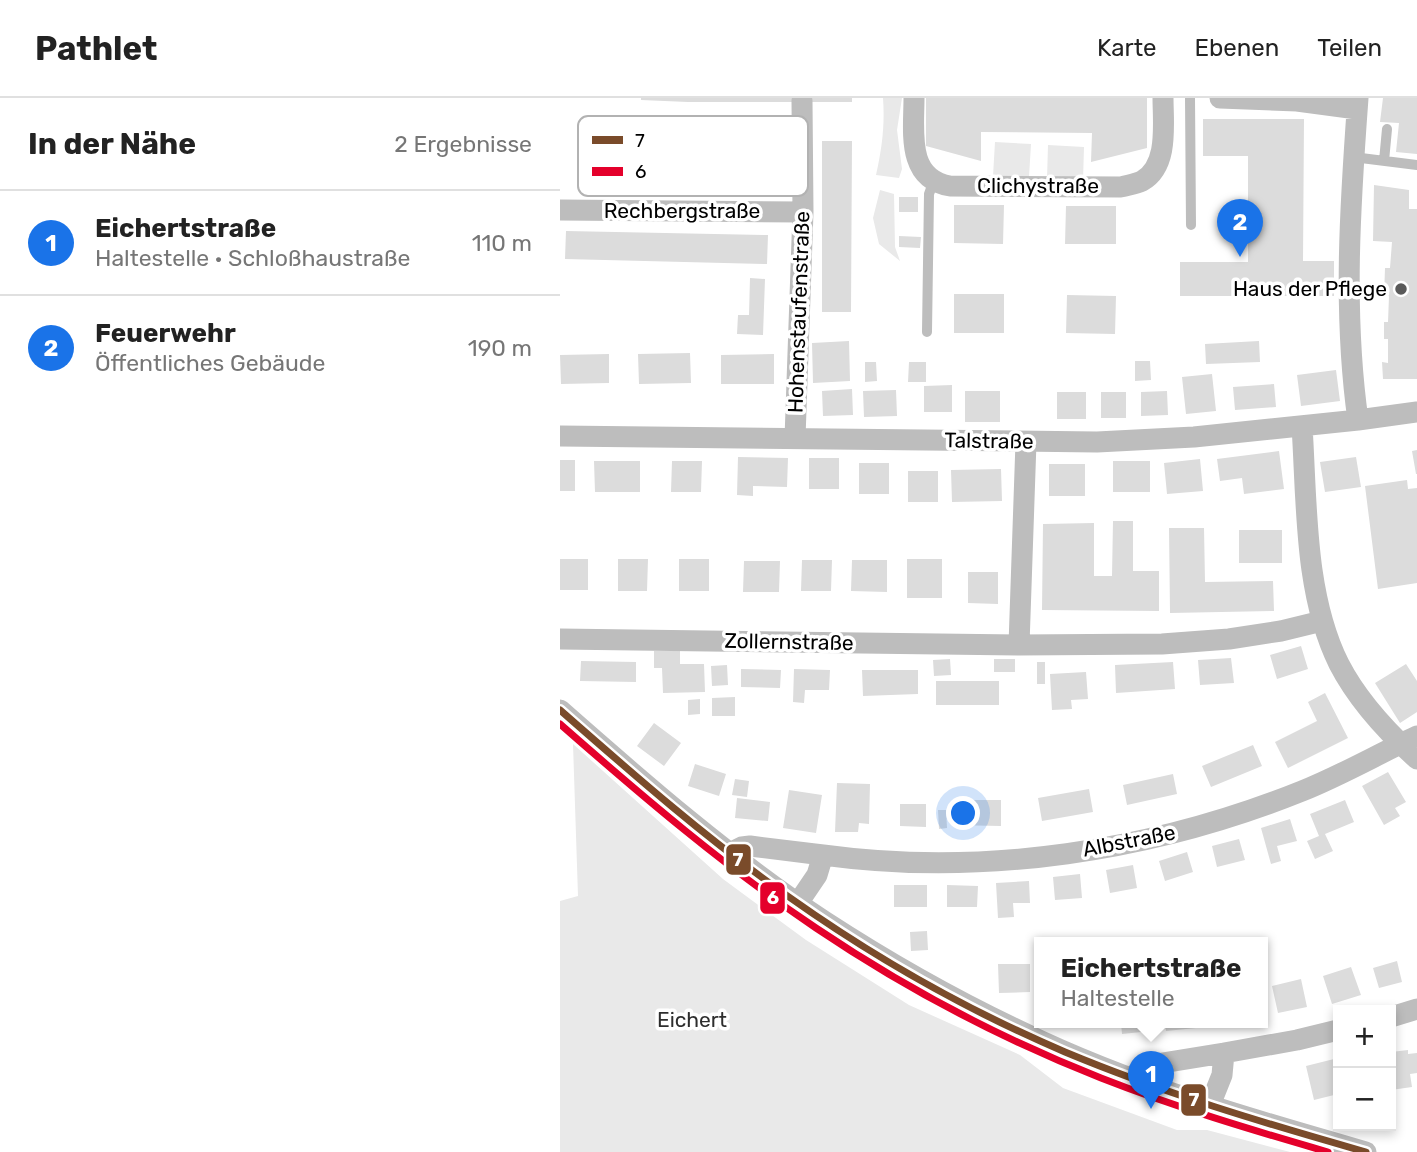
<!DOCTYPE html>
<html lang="de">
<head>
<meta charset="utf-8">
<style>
	:root { --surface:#fff; --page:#f2f2f2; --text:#222; --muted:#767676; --line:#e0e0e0; --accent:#1a73e8 }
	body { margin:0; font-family:Rubik,sans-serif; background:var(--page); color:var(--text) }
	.controls { position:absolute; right:21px; bottom:21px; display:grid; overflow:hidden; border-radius:0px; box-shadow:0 4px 10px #0003 }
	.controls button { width:63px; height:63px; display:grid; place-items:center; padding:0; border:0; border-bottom:2px solid var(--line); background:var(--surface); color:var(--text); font:35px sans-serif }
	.you { position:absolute; left:404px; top:716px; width:24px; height:24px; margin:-18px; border:5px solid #fff; border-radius:50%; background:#1a73e8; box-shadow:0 0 0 10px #1a73e833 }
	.badge { display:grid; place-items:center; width:46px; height:46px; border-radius:50%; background:var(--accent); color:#fff; font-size:23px; font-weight:700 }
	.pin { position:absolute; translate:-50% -58px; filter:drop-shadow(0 2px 4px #0008) }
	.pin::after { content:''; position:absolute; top:37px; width:24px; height:21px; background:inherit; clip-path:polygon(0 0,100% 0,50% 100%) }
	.popup { position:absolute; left:474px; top:839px; width:234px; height:91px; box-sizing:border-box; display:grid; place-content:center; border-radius:0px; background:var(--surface); filter:drop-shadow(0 2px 5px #0005); font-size:23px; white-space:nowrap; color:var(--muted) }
	.popup b { font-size:26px; color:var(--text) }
	.popup::after { content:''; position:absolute; left:50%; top:100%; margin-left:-14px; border:14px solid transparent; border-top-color:var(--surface) }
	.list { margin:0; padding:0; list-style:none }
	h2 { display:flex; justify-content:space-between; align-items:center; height:91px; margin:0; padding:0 28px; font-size:30px }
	h2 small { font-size:23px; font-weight:400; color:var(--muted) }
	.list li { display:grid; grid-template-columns:46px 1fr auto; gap:21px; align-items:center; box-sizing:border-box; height:105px; padding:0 28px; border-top:2px solid var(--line) }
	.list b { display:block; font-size:26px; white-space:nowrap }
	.list p { margin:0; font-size:23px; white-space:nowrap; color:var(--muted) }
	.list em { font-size:23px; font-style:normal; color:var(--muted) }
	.map { position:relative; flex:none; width:857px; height:1054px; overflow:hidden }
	header { display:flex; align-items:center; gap:42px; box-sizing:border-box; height:98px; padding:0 35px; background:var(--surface); border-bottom:2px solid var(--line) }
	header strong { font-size:33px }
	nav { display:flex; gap:38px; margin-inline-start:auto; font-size:24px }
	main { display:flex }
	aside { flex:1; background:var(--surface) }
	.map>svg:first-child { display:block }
	.green { fill:#e9e9e9 }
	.building { fill:#dcdcdc }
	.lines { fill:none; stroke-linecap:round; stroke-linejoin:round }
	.service { stroke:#bdbdbd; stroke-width:10 }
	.minor { stroke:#bdbdbd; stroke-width:21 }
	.bus-1-casing { stroke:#fff; stroke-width:12 }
	.bus-2-casing { stroke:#fff; stroke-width:12 }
	.bus-1 { stroke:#7a4b2a; stroke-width:7 }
	.bus-2 { stroke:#e4002b; stroke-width:7 }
	.poi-dot { fill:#595959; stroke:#fff; stroke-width:2.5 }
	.labels { text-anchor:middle; stroke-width:7; stroke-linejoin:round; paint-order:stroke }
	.street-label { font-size:21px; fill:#000; stroke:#fff }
	.poi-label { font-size:21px; fill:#000; stroke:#fff; text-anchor:end }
	.park-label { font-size:21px; fill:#2e2e2e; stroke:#fff }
	.key { fill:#fff; stroke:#b2b2b2; stroke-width:2 }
	.key-label { font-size:19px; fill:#000 }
	.line-badge { stroke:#fff; stroke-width:2.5 }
	.badge-label { font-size:19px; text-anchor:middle; font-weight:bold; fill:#fff }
</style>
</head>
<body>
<header>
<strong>Pathlet</strong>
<nav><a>Karte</a><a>Ebenen</a><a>Teilen</a></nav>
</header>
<main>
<aside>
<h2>In der Nähe<small>2 Ergebnisse</small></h2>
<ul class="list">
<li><span class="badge">1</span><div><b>Eichertstraße</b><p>Haltestelle · Schloßhaustraße</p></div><em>110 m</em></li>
<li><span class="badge">2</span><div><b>Feuerwehr</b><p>Öffentliches Gebäude</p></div><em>190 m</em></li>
</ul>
</aside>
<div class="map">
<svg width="857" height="1054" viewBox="0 0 857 1054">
	<rect width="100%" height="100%" fill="#fff"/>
	<path class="green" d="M323,0H342L337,32L342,71L339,80L316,77C322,50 325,27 323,0Z
		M435,44L471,46L469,79L433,78Z
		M488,47L524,49L523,83L487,81Z
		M320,92L334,96L335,149L340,163L319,146L313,120Z
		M13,646L163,781L246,842L349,907L460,957L503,990L617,1032H647L730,1054H0V803L18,798Z"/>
	<path class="building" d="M81,0H292V4H128L81,2Z
		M366,0H587V50L531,64L532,35L421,34V63L366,48Z
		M823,0H857V56L836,54L839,25L820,24Z
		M643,21H744L743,163H774V198H620V164H688V58H643Z
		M194,26H211V78H194Z
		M262,43H292L291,214H262Z
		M814,87L849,92V111H857V281H823L822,264L828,265V241H824V224H828L829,198L824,199L825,170H830L832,144L813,143Z
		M339,99H358V114H339Z
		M394,107H444L443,146L394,145Z
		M506,108H556V146H505Z
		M6,133L208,137L207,166L5,161Z
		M339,138L361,139L360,150L339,149Z
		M190,180L205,181L203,237L177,236L178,217H189Z
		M394,196H444V235H394Z
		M507,197L556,198L555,236L506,235Z
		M289,243L290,283L253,285L252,245Z
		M699,243L700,264L646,266L645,246Z
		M130,255L131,285L79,286L78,256Z
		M49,256V285L1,286L0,257Z
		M214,256V286H161V257Z
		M575,263H590L591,282L575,283Z
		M305,264H316L317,283L305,284Z
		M349,264H366V284H348Z
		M776,272L780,303L741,308L737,277Z
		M652,276L656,313L626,316L622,279Z
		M714,286L716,309L675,312L673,289Z
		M392,287V314H364V288Z
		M292,291L293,317L263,318L262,293Z
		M336,292L337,318L304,319L303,293Z
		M405,293H440V324H405Z
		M607,293L608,317L581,318V294Z
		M497,294H526V321H497Z
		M541,294H566V320H541Z
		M857,352V376H856L852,353Z
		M719,353L724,391L684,396L682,380L660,383L657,361Z
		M178,359L228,360L227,389L193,388V398L177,397Z
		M796,359L801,389L765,394L760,364Z
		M249,360H279V391H249Z
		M640,361L643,393L607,396L604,365Z
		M0,362H15V393H0Z
		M34,363H80V394H35Z
		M112,363H142L141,394H111Z
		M553,363H590V394H553Z
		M299,365H329V396H299Z
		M489,366H525V398H489Z
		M441,371L442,403L392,404L391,372Z
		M348,373H378V404H348Z
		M847,382L848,391L857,390V485L818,491L805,388Z
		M553,423H573V473H599V513L482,512L483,426L534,425V478H552Z
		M609,430H644L645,484L713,483L714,513L610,515Z
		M679,432H722V465H679Z
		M0,461H28V492H0Z
		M58,461H88L87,493H58Z
		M119,461H149V493H119Z
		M347,461H382V500H347Z
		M242,462H272L271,493H241Z
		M292,462H327V494L291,493Z
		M184,463H220L219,494H183Z
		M408,474H438V506L408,505Z
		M741,548L748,571L717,581L710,557Z
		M94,553H120V566H144L145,594L103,595L102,570H94Z
		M671,560L674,585L640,587L638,562Z
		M390,561L391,577L374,578L373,562Z
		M434,561H455V574H434Z
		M21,563L76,564V584L20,583Z
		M477,564H485V586H477Z
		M613,564L615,591L556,595L555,567Z
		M846,566L857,583V614L840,625L815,585Z
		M167,567L168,587L152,588L151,568Z
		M181,571L221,572L220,590L181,589Z
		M234,571L270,572L269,592H245L244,605L233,604Z
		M302,572H358V596L303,598Z
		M526,574L528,601L511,602L512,611L492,612L490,576Z
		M376,583H439V607H376Z
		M765,595L788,640L728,670L715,644L757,623L748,604Z
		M175,599V618H152V600Z
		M140,601V616L128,617V602Z
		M94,625L121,645L104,668L77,648Z
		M693,647L702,668L651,689L642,668Z
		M135,666L166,676L159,698L128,688Z
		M828,674L846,704L835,710L840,718L824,727L802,688Z
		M613,676L617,696L567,707L563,687Z
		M175,681L189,683L187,699L172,697Z
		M277,685L310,686L309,726L299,725L298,734H275Z
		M529,691L533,714L482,723L478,700Z
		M229,692L262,697L256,735L223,730Z
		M177,700L210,704L208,723L175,720Z
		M392,702H441V728L392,727Z
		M785,702L794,724L765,736L773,753L755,761L747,743L759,738L750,716Z
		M340,706H366V729L340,728Z
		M378,712H386L387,730L379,731Z
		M730,721L737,743L717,748L721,763L711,766L701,730Z
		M679,741L685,762L657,769L652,748Z
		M627,754L633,774L605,783L599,763Z
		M573,767L577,790L550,795L546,772Z
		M520,776L522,800L495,802L493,779Z
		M469,783L470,805H453L454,819L438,820L436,785Z
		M334,787H367V809H334Z
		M387,787L418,788L417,809H387Z
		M367,833L368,852L351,853L350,834Z
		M837,863L842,884L819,890L813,870Z
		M438,866H470V894L439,895Z
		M791,869L801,897L772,906L763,878Z
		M741,881L747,909L718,915L712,888Z
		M561,925H590L591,933L562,936Z
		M605,925H636V930L606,933Z
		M848,952V956L857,955V975L850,976L852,989L831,992V954Z
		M778,960V996L754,1002L746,968Z"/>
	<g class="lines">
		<path class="service" d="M630,0L631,127
			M793,59L857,67
			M824,63L827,31
			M367,234L369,96L374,82"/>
		<path class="minor" d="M354,0C354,33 346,81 390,88L561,89C568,87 576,86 582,83C609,68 603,26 603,0
			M660,0L737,3L797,11
			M798,0C790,108 783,215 798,322
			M0,112L243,114
			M742,328C747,405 744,496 779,566C798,603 826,633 857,661
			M0,338L537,344L634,339L798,322L857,314
			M235,340L243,114L242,3
			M0,541L459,547L602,546L669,541L721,533L762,523
			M459,547L466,344
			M0,612C84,686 170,761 264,823C327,864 394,902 462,934C571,987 690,1021 806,1054
			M170,755L182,749L190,748L263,757
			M238,805L257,777L263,757C424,779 593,753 742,693C782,677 818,656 857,638
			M831,919L857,911
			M573,980L581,972L590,967L664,955
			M650,1007L662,977L664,955L737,942L778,932"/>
		<defs>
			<path id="bus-1" d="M0,612C74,677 148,742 229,799C315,860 409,913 505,954C603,995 704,1025 806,1054"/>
			<path id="bus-2" d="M0,626C82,698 165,769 256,830C345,890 442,941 541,980C615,1009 692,1032 768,1054"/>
		</defs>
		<use href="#bus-1" class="bus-1-casing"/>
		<use href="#bus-2" class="bus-2-casing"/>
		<use href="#bus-1" class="bus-1"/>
		<use href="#bus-2" class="bus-2"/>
	</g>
	<circle class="poi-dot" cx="841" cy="191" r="7"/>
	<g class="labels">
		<g class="street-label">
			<text x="478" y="95">Clichystraße</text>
			<text x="122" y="120">Rechbergstraße</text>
			<text transform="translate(239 214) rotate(-88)" y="7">Hohenstaufenstraße</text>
			<text transform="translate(429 343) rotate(1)" y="7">Talstraße</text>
			<text transform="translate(229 544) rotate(1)" y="7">Zollernstraße</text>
			<text transform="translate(569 743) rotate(-11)" y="7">Albstraße</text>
		</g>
		<g class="poi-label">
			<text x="827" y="198">Haus der Pflege</text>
		</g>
		<g class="park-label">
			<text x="132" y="929">Eichert</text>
		</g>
	</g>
	<rect x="18" y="18" width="230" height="80" rx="10" class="key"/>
	<rect x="32" y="38" width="31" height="8" fill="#7a4b2a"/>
	<rect x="32" y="69" width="31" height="9" fill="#e4002b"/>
	<g class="key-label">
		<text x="75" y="49">7</text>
		<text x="75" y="80">6</text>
	</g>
	<g class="line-badge">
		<rect x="165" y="745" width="27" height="33" rx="7" fill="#7a4b2a"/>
		<rect x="199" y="783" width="27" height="34" rx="7" fill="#e4002b"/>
		<rect x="620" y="985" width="27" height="34" rx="7" fill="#7a4b2a"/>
	</g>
	<g class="badge-label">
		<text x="178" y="768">7</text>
		<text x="213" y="806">6</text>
		<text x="634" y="1008">7</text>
	</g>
</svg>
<div class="controls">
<button>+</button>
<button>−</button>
</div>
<div class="you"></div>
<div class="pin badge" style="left:591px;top:1011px">1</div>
<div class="popup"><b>Eichertstraße</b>Haltestelle</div>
<div class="pin badge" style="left:680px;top:159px">2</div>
</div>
</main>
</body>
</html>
